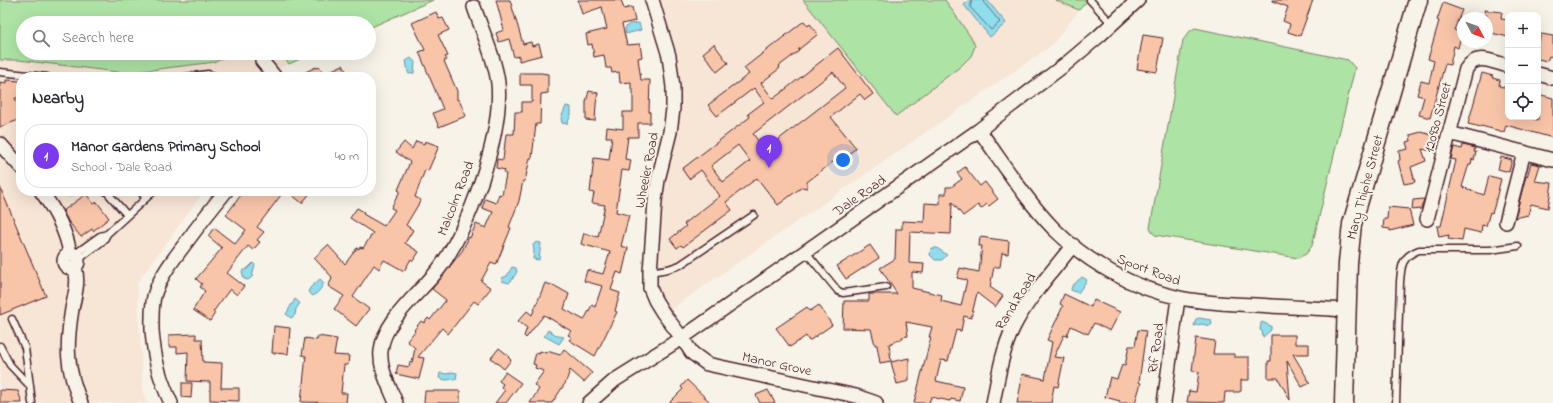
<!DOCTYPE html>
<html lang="en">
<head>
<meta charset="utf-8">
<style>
	:root { --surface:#fff; --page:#f7f7f7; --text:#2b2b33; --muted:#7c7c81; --line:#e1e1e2; --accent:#7c3aed }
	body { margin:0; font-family:"Indie Flower",sans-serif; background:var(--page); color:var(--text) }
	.controls { position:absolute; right:12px; top:12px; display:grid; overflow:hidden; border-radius:8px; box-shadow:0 4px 16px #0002 }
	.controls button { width:36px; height:36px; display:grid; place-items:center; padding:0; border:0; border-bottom:1px solid var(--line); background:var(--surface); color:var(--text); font:20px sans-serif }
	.compass { position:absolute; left:1457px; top:12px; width:36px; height:36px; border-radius:50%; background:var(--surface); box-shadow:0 4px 16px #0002; rotate:131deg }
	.you { position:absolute; left:843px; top:160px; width:14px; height:14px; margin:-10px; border:3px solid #fff; border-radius:50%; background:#1a73e8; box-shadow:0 0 0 6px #1a73e833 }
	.badge { display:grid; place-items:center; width:26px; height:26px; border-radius:50%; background:var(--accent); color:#fff; font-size:13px; font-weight:700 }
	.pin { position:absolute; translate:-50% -33px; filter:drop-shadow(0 1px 2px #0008) }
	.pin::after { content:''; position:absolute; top:21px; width:14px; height:12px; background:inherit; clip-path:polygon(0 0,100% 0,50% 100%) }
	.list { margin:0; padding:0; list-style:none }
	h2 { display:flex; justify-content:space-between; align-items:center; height:52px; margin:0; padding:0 16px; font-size:17px }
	h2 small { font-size:13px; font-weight:400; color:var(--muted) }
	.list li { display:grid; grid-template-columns:26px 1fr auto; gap:12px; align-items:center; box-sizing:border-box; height:64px; margin:0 8px 8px; padding:0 8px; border:1px solid var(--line); border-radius:16px }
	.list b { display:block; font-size:15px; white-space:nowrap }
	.list p { margin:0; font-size:13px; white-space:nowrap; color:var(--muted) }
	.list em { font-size:13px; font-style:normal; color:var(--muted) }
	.icon { flex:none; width:22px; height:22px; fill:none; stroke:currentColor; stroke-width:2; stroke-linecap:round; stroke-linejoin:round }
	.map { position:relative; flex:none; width:1553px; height:403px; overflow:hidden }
	.search { position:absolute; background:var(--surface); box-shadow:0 4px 16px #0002; left:16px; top:16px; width:360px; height:44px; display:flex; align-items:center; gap:10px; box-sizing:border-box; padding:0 14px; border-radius:22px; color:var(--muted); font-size:15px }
	.panel { position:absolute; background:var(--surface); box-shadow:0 4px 16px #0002; left:16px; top:72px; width:360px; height:124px; border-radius:16px }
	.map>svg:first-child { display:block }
	.built { fill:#f7e5d5 }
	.green { fill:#ade3a5; stroke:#7c8168 }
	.water { fill:#8fdded; stroke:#73919f }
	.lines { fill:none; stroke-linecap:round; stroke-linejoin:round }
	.shore { stroke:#666b79; stroke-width:1 }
	.building { fill:#f8c5a9; stroke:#4a1f2b; fill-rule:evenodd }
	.lane-casing { stroke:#4a1f2b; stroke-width:9 }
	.street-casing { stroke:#4a1f2b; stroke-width:16 }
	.secondary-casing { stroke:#4a1f2b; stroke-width:21 }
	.lane { stroke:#f7f3e8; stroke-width:6 }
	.street { stroke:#f7f3e8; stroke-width:13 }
	.secondary { stroke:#f7f3e8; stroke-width:18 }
	.labels { text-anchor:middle; stroke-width:4; stroke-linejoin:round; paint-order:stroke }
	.street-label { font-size:14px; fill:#4a1f2b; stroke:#f7f3e8 }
</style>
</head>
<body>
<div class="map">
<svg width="1553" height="403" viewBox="0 0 1553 403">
	<rect width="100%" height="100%" fill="#f7f3e8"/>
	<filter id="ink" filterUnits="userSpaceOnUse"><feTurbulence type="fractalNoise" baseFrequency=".025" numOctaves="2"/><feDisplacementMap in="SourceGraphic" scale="8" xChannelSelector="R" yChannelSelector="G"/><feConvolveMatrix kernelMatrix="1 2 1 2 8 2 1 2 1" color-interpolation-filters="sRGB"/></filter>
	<g filter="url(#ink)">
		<path class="built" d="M0,0H434L369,29V23H23V53H313L259,77H21V191H204L137,283L143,392L147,403H0Z
			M652,0H1088L1079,10L1052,45L665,313L647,275L673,109Z"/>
		<path class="green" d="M0,0H433L369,28V23H23V53H234L215,62L126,73L19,60H0Z
			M803,0H945L972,39L975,46L971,56L961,66L896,116Z
			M1055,0H1088L1079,10Z
			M1195,28L1348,60L1355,68L1312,246L1306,254L1298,258L1155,235L1152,232L1150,228L1183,40L1190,31Z
			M280,53H313L289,64Z"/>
		<path class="water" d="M970,0H987L1006,23L990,37L964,5Z
			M639,23L641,30L626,34L625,28L629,24Z
			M411,58L415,62L414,73L409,74L408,72L406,61Z
			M566,106L571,107V115L567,124L562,123L561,118Z
			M536,242L541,243L539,260L533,259L534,251L533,245Z
			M931,248H937L947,255L942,260H935L930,255Z
			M253,263L255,265L252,277L248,280L244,279L242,271L247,269Z
			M512,267L516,268L517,272C515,275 511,282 509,283L502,281V278L507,276Z
			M1082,277L1087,280L1078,293L1071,290L1072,286Z
			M320,279L324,283C321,289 318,293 313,296L308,292L310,288Z
			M295,299L300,303L296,309L295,315L291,318L286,314Z
			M1199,318L1211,320L1212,324L1210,326L1202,324L1194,326L1196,319Z
			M1262,322L1271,326V330L1263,337L1262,331L1260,330L1261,323Z
			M548,330L558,336L564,337L559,344L544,336Z
			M452,372L457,373L456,379L446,380L439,378L440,373L447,374Z"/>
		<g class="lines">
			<path class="shore" d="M972,0L970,7L991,30L1000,22L985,4L984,0"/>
		</g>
		<path class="building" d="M496,0H510L523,44L531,42L532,46L539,44L542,55L519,61V56L514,57L509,39L499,42L496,33L504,30Z
			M578,0H621L624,9L632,7L635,21L622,24L627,45L640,44L642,57L638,58L641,80H650L649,112H650V123H638V137H628L625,159L631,160L629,171L622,170L616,212L629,215L621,246L628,248L622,274L617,272L611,290L620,293L615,311L617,312L595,356L569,340L572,337L568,335L571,331L544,315L526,338L524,336L527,328L518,321L527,311L532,315L545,283L555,286L569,294L564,309L584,320L592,305L595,307L602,286L584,281L587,270L603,274L610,252L581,244L584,233L598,237L605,205L592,203L594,193L590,192L594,158L609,160L612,137H606L607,127L623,129V112H633V89H631V82L620,83L619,72L612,73L611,68H606L604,55L594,57L592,44L588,45L586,34L607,29L602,7L582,14Z
			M1272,0H1313L1300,36L1288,32L1290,24L1283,21L1288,7L1272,1Z
			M1443,3L1462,10L1454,30L1462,32L1458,48L1454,46L1450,65L1445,64L1430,118L1419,115L1424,97L1417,95L1421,81L1429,83L1434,61L1428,59L1439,21L1437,20Z
			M1484,10L1502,12L1501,19L1508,20V37L1487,32V17Z
			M436,12L439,19L443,18L449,30L438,35L448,56L445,57L447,60L444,61L457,91V100H459L466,116L439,127L433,113L443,109L419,52L425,50L412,23Z
			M804,21L808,26L810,24L818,34L798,50L799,51L779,66L780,68L761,83L773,99L838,48L873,94L865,100L860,94L831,117L856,148L840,161L838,158L807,182V188L802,187L778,205L757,178L726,202L732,210L683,247L681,245L677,248L670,239L686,226L684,224L720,196L701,170L689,179L682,169L750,117L748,114L764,102L754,88L717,116L708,105L749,74L744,68ZM833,72L845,88L765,150L753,134ZM738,145L750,161L723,182L711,166Z
			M1541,34L1553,36V57L1549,56L1547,61L1538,59V41L1539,42Z
			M1143,35L1163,38L1157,72L1137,69Z
			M714,44L728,63L717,72L703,53Z
			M343,65L349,77H295L316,67L317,68L320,67L323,74Z
			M520,73H541L548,74V93L541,94L540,124H536L532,158H530L525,181H523L519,201L509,227L511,228L496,265L491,263L481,281L491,288L478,304L474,301L448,334L442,328L418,357L424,358L419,379L396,374L398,365L409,367L410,362L412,363L415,348L407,341L415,331L414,330L421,321L424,323L428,318L430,320L446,300L432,289L462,251L469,237L470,238L476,224L486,228L493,212L482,208L485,199L496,203L499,194L502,195L506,174L504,173L505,170L496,168L497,159L503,160L506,134H514L515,112H522V102H532V85H520Z
			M1482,73L1493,76L1492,78L1500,80L1499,86L1508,88V117H1526L1538,120V94L1553,98V138L1506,125L1504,132L1481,126V127L1468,124Z
			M6,80L21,81V98H15L21,113V119L0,127V82L6,83Z
			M589,91L598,93L596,104L595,121L586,120V102Z
			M1421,132L1440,137L1436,152L1422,149L1426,161L1411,167L1415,182L1404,184L1398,161L1400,160L1399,151L1408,149L1406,142L1411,141L1410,135Z
			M416,141L424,144L425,141L439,146L428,171L425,170L415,197L421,200L406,225L413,230L405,243L419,252L413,261L411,259L404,271L384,260L379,269L374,265L353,297L369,309L356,326L334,309L344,296L328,286L332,279L331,278L332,277L314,258L328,245L345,264L357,248L359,249L360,247L363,248L373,233L350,218L357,208L364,212L363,214L384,226L395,210L391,208L400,191L398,190L410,162L396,152L404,142L412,149Z
			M1463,145L1475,148L1474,152H1476L1474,160L1472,159L1471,164H1469L1462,187L1484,195L1489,176L1501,179L1494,207L1492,213L1490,212L1486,226L1482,225L1481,233L1464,229L1462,241L1448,239L1449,235L1439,237L1437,226H1441L1456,160L1451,159L1454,147L1462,149Z
			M1501,157L1512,160L1509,172L1498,169Z
			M1531,163L1540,165L1535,181L1552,183L1548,208L1531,204L1528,215L1515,218L1526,176L1527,177Z
			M965,167L980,186L985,182L998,199L989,206L987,204L981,209L978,205L963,216L952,202L951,234L910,232L909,263L924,264L923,273L912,272V288L942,295L941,301L961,306L967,280L957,278L960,268L979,272L982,246H979L980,237L1009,241L1008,254L1002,253L1000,267H994L990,287L1003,296L995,307L977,293L971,318L964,316L961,331L956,330L948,361L941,360L936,381L963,387L960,401L951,399L950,401L931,397L929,403H914L931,337H929L932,327L906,322L908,336L902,337V339L889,344L891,361L880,363L877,345H875L871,329L843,328L844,301H869V294H897L880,268L895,259L896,229H902V221L924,222L925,203L940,204V194H946V187H951L962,179L957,173Z
			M0,187L46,296L0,315Z
			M244,191H284L257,227L264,232L257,240L260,242L253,250L248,246L227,273L244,286L237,295L230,289L213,312L215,313L210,321L193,310L205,291L200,287L202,284L196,279L222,248L208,236L214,228L235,244L246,230L226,215Z
			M287,191H312L302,203Z
			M86,194L94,204L97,202L109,218L93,231L92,229L81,237L68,221L63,211Z
			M1424,199L1421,209L1412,210L1413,200Z
			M1388,207L1409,209L1413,225L1390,231V229L1383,228L1384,219H1387Z
			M870,245L879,258L846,279L837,266Z
			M1064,294L1091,307L1094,300L1120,312L1110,331L1094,323L1088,334L1071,326L1067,336L1064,335L1054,357L1064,358L1058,387L1054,386L1051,403H1017L1021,384H1020L1022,374L1045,379L1052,342L1047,340L1063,306L1060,304Z
			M819,305L832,325L809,341L806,336L790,347L776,328L807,307L810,311Z
			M274,326L290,328L288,354L272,353Z
			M1138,330L1146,331L1139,382L1141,383L1135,403H1119L1120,401L1105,397L1110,377L1117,379L1122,365L1125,366L1129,346H1135Z
			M196,334V339H202L203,362L222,363L221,388H239V401L210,400V382L187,381L188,352L177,353V347H169V335Z
			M1271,335H1295V344H1309V354H1293L1310,383L1302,387L1287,361L1290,400L1278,378H1268V361H1271Z
			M318,336L337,339L334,355L349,356L348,365H344L341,393H347L346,403L301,402L306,356L302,355L305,338L317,340Z
			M1196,338L1215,341L1213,354H1234V357H1249V380H1241V391L1239,392H1225L1224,403L1187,402L1189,391L1196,392L1199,372L1192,371Z
			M499,348L509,356L508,357L511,360L504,369L491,358Z
			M564,349L592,373L584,382L570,370L566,382L552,403H530L539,389L534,385L544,371L535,368L536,365L533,364L536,353L539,354L540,351L546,353L547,351L560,355Z
			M909,358V381L897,384L891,362Z
			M505,372L521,383L506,403H495L505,390L501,387L503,384L499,381Z
			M687,380L711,403H669L683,389L681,387Z
			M182,383H192L191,398L182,397Z
			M0,390L18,391L22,403H0Z
			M768,390L775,403H760L756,395Z
			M425,391H460V403H424Z"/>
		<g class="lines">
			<defs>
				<path id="lane" d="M1090,0L1112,24
					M0,72L47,77
					M186,77L208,74L217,77
					M69,191L70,192
					M106,191L127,215
					M140,191L146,198
					M805,251L838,291L843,293L886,287
					M75,254L100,236L107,234
					M78,260L104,240L107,234L154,191
					M650,272L668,269L680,265L754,215
					M12,319L25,348L30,386
					M0,346L10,365L30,386L32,403
					M1396,403L1400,282C1401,266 1402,256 1419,250H1490L1518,246"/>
				<path id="street" d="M652,0L669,56L673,87V109L670,132L658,180L655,201L650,272V288L655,300L663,313L682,338L692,353L707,364L856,396L876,403
					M262,61L275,77
					M1538,74L1553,78
					M979,130C1003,163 1025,199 1054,229C1088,263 1133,288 1180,298C1205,303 1230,304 1255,305C1285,307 1316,308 1346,310
					M1449,133L1553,160
					M0,144L21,167
					M41,191C55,210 66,230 70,253
					M1427,219L1466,69C1477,52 1492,62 1508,66
					M1506,222L1524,152
					M64 261a7 7 0 1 1 14 0a7 7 0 1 1-14 0Z
					M75,267C79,282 75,294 72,309C66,346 66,368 81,403
					M171,403C159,377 154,358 152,330C152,317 151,305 155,293C161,275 173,260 185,244C198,226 212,208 226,191
					M396,403C390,387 379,369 381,351C383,321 420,293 438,270C469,230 503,134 498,83C495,58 482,31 474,7
					M589,403L615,380L682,338L979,130L1067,63L1099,36L1138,0
					M993,403C998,378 1002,351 1013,328C1028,298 1052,272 1073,245
					M1164,403L1178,298"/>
				<path id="secondary" d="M1344,403L1348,263L1352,224L1418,0"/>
			</defs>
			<use href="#lane" class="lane-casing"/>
			<use href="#street" class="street-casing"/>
			<use href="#secondary" class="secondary-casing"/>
			<use href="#lane" class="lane"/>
			<use href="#street" class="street"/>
			<use href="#secondary" class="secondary"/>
		</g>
	</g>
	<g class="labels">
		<g class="street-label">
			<text transform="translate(1437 117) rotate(-75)" y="5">120930 Street</text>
			<text transform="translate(646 170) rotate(-79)" y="5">Wheeler Road</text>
			<text transform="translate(1364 187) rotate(-75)" y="5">Mary Thiphe Street</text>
			<text transform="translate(859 195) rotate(-35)" y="5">Dale Road</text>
			<text transform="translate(455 198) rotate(-69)" y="5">Malcolm Road</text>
			<text transform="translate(1149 269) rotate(21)" y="5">Sport Road</text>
			<text transform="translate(1015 301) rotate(-58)" y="5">Rand Road</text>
			<text transform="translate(1155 348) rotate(-82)" y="5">Rif Road</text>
			<text transform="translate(777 363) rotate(12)" y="5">Manor Grove</text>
		</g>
	</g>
</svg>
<div class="controls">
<button>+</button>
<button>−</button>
<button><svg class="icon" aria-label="locate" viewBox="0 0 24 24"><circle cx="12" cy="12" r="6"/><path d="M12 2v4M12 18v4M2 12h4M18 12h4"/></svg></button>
</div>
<svg class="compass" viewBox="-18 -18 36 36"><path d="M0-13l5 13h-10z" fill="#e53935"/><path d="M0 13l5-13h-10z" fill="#7c7c81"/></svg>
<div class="you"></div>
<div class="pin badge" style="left:769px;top:168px">1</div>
<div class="search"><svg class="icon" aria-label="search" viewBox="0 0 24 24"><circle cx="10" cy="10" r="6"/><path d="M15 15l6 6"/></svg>Search here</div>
<section class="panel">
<h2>Nearby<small></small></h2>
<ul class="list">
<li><span class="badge">1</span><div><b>Manor Gardens Primary School</b><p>School · Dale Road</p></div><em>40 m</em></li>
</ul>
</section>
</div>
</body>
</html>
